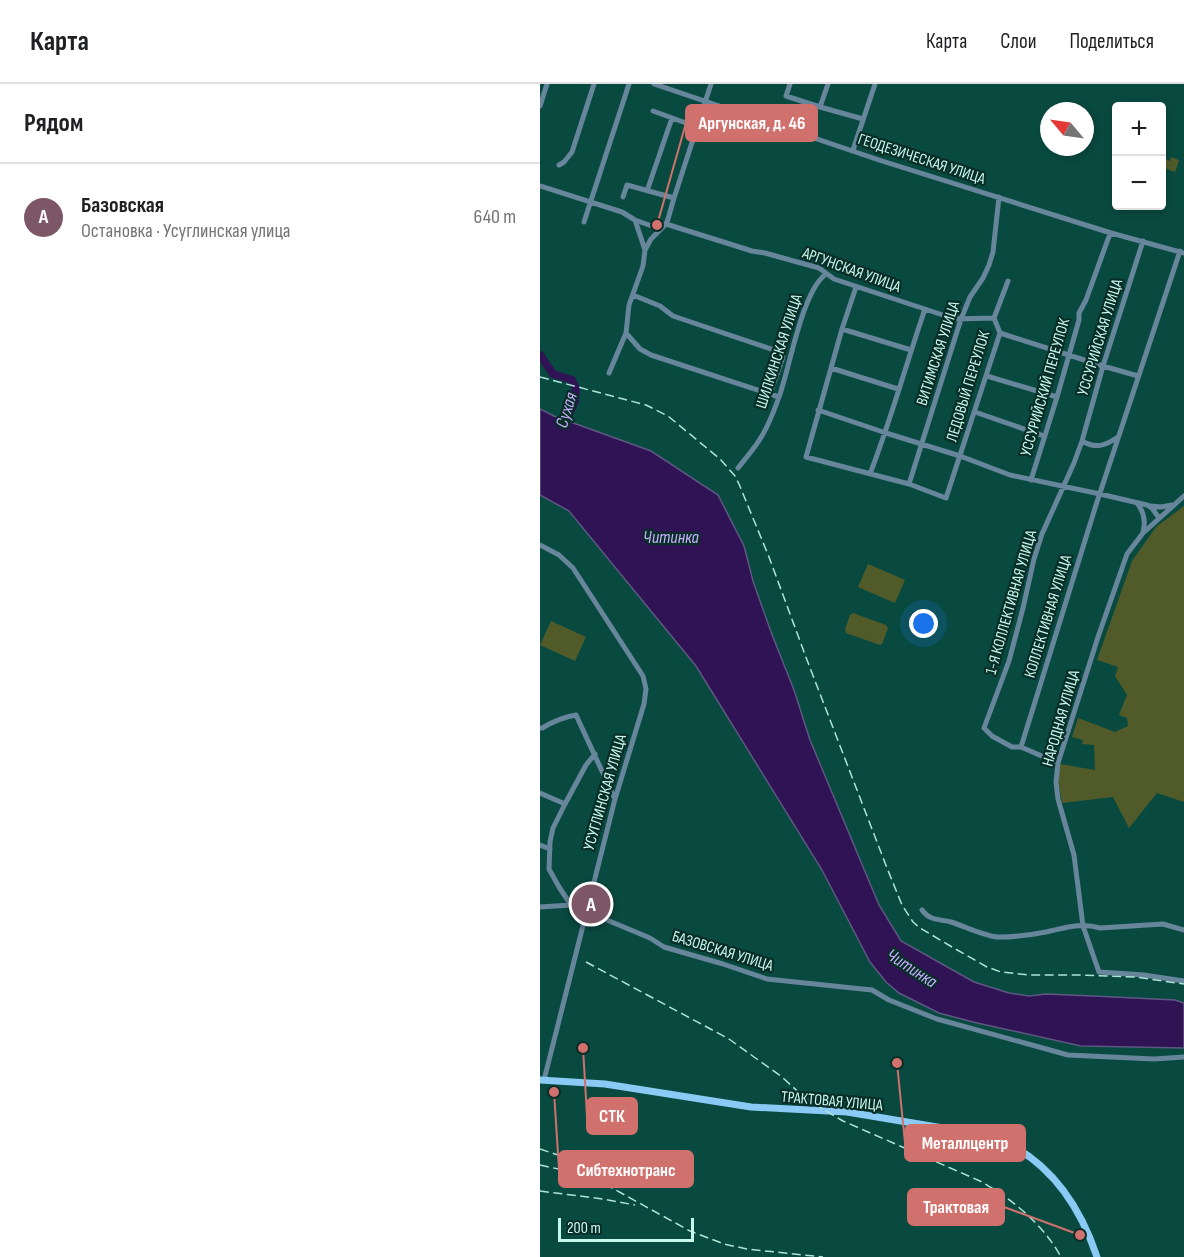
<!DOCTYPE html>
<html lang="ru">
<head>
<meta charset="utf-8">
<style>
	:root { --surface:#fff; --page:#f6f6f6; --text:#202124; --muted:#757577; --line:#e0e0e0; --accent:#7e5766 }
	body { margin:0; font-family:"Sofia Sans Condensed",sans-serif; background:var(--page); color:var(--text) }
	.controls { position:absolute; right:18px; top:18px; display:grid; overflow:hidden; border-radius:6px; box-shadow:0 3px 9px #0003 }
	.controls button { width:54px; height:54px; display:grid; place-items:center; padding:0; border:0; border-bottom:2px solid var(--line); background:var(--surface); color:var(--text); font:30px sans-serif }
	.compass { position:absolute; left:500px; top:18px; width:54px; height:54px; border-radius:50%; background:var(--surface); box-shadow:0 3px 9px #0003; rotate:299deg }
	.scale { position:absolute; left:18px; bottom:15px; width:136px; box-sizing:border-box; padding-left:6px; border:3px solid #c7f8ec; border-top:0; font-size:16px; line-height:21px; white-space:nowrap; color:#c7f8ec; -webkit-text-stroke:4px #092d27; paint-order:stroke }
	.you { position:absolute; left:384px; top:540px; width:21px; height:21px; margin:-15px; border:4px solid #fff; border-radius:50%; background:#1a73e8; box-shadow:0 0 0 9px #1a73e833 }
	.badge { display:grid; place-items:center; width:39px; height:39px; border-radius:50%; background:var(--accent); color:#fff; font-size:20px; font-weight:700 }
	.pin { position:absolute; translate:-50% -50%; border:3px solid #fff; box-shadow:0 2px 6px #0006 }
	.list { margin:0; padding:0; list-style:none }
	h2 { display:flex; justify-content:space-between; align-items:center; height:78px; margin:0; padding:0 24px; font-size:26px }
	h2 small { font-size:20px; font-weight:400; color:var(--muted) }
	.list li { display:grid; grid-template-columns:39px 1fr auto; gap:18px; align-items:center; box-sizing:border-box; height:108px; padding:0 24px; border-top:2px solid var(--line) }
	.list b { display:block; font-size:22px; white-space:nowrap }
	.list p { margin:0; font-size:20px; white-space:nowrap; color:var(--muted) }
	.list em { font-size:20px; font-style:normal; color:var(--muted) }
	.map { position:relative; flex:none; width:644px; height:1173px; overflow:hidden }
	header { display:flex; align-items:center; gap:36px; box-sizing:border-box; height:84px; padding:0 30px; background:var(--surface); border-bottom:2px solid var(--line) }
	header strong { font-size:28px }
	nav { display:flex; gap:33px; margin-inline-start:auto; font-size:21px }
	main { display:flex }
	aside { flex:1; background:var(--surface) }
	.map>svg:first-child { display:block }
	.green { fill:#515b29 }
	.water { fill:#301355; stroke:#5d5882; stroke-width:1.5 }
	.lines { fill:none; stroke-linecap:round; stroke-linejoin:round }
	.river { stroke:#301355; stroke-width:8 }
	.minor { stroke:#67869b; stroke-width:5 }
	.major { stroke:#8acaf5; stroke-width:7 }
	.rail { stroke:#b0e3d7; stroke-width:1.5; stroke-dasharray:9 4.5; stroke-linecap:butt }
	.labels { text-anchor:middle; stroke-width:4.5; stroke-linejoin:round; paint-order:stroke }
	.street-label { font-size:16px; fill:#c7f8ec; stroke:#092d27 }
	.water-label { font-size:18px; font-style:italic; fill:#c9afff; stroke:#092d27 }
	.leader { fill:none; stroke:#d1716d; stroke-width:2 }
	.callout-dot { fill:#d1716d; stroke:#092d27; stroke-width:2 }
	.callout { fill:#d1716d; stroke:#d1716d; stroke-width:2 }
	.callout-label { font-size:18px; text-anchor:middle; font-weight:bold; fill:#fff }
</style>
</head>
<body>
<header>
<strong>Карта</strong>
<nav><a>Карта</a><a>Слои</a><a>Поделиться</a></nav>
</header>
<main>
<aside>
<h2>Рядом<small></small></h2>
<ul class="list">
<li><span class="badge">A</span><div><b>Базовская</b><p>Остановка · Усуглинская улица</p></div><em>640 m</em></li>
</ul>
</aside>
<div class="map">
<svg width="644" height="1173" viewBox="0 0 644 1173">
	<rect width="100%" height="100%" fill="#094a40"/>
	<path class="green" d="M631,73L639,76L635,88L622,83V74L630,77Z
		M644,422V718L617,709L589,744L573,713L522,719L518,696L520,680L555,686L554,661L542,660L543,656L532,653L538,634L575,648L588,642L587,634L579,631L587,611L575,592L578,583L557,576L592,477L616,443Z
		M328,480L365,496L355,519L318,503Z
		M313,529L346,541L348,544L342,560L340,561L306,549L305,545L310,531Z
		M11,537L46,553L35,577L0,561Z"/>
	<path class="water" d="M0,325L14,332L111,367L178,411L204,462L213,497L231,548L254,606L270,656L339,821L361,857L434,898L469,909L489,912L506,910L553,912L635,916L644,919V964L541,962L433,938L399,929L359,909L346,898L330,878L282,786L156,582L29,427L0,411Z"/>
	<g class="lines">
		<path class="river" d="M0,271L13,290L32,296L36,305L35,317L23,345"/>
		<path class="minor" d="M114,0L339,76L571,149L644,169
			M250,0L246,12L280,23
			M288,0L280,23L323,35
			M0,22L7,0
			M113,27L157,43
			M313,66L335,0
			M19,81L24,78L32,68L54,0
			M0,102L82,128L95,136L120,145
			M107,107L132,34
			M83,113L87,101L134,114
			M95,136L105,166
			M44,138L89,0
			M126,140L212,167L225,169L279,184L294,195L415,235L454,234
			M316,203L302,245L266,373L369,400L406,414L460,249L454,234L468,197
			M93,211L120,222L133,232L237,267L243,273L230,310
			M302,245L371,266
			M86,249L100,265L111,271L239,313
			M460,249L563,282L598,292
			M291,284L358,305
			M69,289L86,249L89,221L103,182L105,166L111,155L126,140L128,135L134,114L171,0
			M447,292L517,313
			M278,326L346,349L420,372L470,391L560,410L607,421L612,424L619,434
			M435,328L504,352
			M542,357C556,365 565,362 578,353
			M198,384C205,375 214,365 220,355C228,343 234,327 239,313C250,283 262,207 286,190
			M330,390C351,336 366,280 385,225
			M491,396L517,313L539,236V229L546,216L568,155L571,149
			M369,400L421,235L430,213L443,194L449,181L453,168L459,113
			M644,412L603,449L587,470L558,553L518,679L516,698L518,715L534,771L543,842L559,888L604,891L644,897
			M597,419C604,428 606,437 603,448
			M611,422L621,423L632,421
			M0,461L19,471L33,484L103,592L106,605L104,620L75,715L4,996
			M0,644H2C14,637 23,633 36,631L74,713
			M481,663L556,421L640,167
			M518,679L481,663H472L452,652L444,644L469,577L483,524L494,475L502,450L534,379L542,357L563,282L603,157
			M0,709L25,720
			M0,761L10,765
			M31,821L19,803L9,785L10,758L13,744L25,720L46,681L55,670
			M0,823L31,821L110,854L124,863L183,880L227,895L332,906L349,916L397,935L528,971L614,975L644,973
			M382,826C390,837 399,835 411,838C424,842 446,853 459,853C474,853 491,851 506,848C525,844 540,838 560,844L623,840L644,846"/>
		<path class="major" d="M0,996L65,1000L211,1023L307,1028L445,1051C452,1053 460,1056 467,1059C513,1082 541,1125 557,1173"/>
		<path class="rail" d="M0,293L106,321L128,332L180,375L195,392L199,400L229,473L267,576L347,784L362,821L373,838L380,844L412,863L447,883L461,888L490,891H540L595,893L644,900
			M46,878L189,955L242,993L266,1015L303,1037L440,1097C472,1115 503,1140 521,1173
			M0,1065L18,1071L45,1087
			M0,1081L32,1088L63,1099L150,1147L184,1160L207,1165L283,1173
			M0,1107L63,1115L95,1121"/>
	</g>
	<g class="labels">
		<g class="street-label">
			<text transform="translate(382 74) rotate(18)" y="6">ГЕОДЕЗИЧЕСКАЯ УЛИЦА</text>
			<text transform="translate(312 185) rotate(20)" y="6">АРГУНСКАЯ УЛИЦА</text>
			<text transform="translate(559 253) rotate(-73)" y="6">УССУРИЙСКАЯ УЛИЦА</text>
			<text transform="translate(238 267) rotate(-72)" y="6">ШИЛКИНСКАЯ УЛИЦА</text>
			<text transform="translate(397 269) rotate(-72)" y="6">ВИТИМСКАЯ УЛИЦА</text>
			<text transform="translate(427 302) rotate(-73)" y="6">ЛЕДОВЫЙ ПЕРЕУЛОК</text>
			<text transform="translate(504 303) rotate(-74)" y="6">УССУРИЙСКИЙ ПЕРЕУЛОК</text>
			<text transform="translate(470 518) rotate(-74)" y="6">1-Я КОЛЛЕКТИВНАЯ УЛИЦА</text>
			<text transform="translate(507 532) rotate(-73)" y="6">КОЛЛЕКТИВНАЯ УЛИЦА</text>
			<text transform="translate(520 634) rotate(-74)" y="6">НАРОДНАЯ УЛИЦА</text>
			<text transform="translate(64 708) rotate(-74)" y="6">УСУГЛИНСКАЯ УЛИЦА</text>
			<text transform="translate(183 866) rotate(17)" y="6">БАЗОВСКАЯ УЛИЦА</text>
			<text transform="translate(292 1016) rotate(5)" y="6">ТРАКТОВАЯ УЛИЦА</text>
		</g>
		<g class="water-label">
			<text transform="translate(26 326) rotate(-73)" y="6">Сухая</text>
			<text x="131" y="459">Читинка</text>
			<text transform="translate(372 884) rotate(33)" y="6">Читинка</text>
		</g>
	</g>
	<path class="leader" d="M117 141L146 39M43 964L47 1032M357 979L365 1059M14 1008L19 1085M540 1151L464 1123"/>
	<g class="callout-dot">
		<circle cx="117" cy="141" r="6"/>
		<circle cx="43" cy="964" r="6"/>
		<circle cx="357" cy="979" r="6"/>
		<circle cx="14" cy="1008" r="6"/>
		<circle cx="540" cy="1151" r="6"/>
	</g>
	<g class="callout">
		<rect x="146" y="21" width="131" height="36" rx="6"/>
		<rect x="47" y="1014" width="50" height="36" rx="6"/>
		<rect x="365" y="1041" width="120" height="36" rx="6"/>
		<rect x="19" y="1067" width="134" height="36" rx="6"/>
		<rect x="368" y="1105" width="96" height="36" rx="6"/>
	</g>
	<g class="callout-label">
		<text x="212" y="45">Аргунская, д. 46</text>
		<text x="72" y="1038">СТК</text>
		<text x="425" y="1065">Металлцентр</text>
		<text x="86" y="1092">Сибтехнотранс</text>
		<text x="416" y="1129">Трактовая</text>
	</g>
</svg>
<div class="controls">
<button>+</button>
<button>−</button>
</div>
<svg class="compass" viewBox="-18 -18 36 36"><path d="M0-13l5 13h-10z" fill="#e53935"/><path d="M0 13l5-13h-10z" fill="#757577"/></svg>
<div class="scale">200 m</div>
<div class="you"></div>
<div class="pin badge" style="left:51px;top:820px">A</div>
</div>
</main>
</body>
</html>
